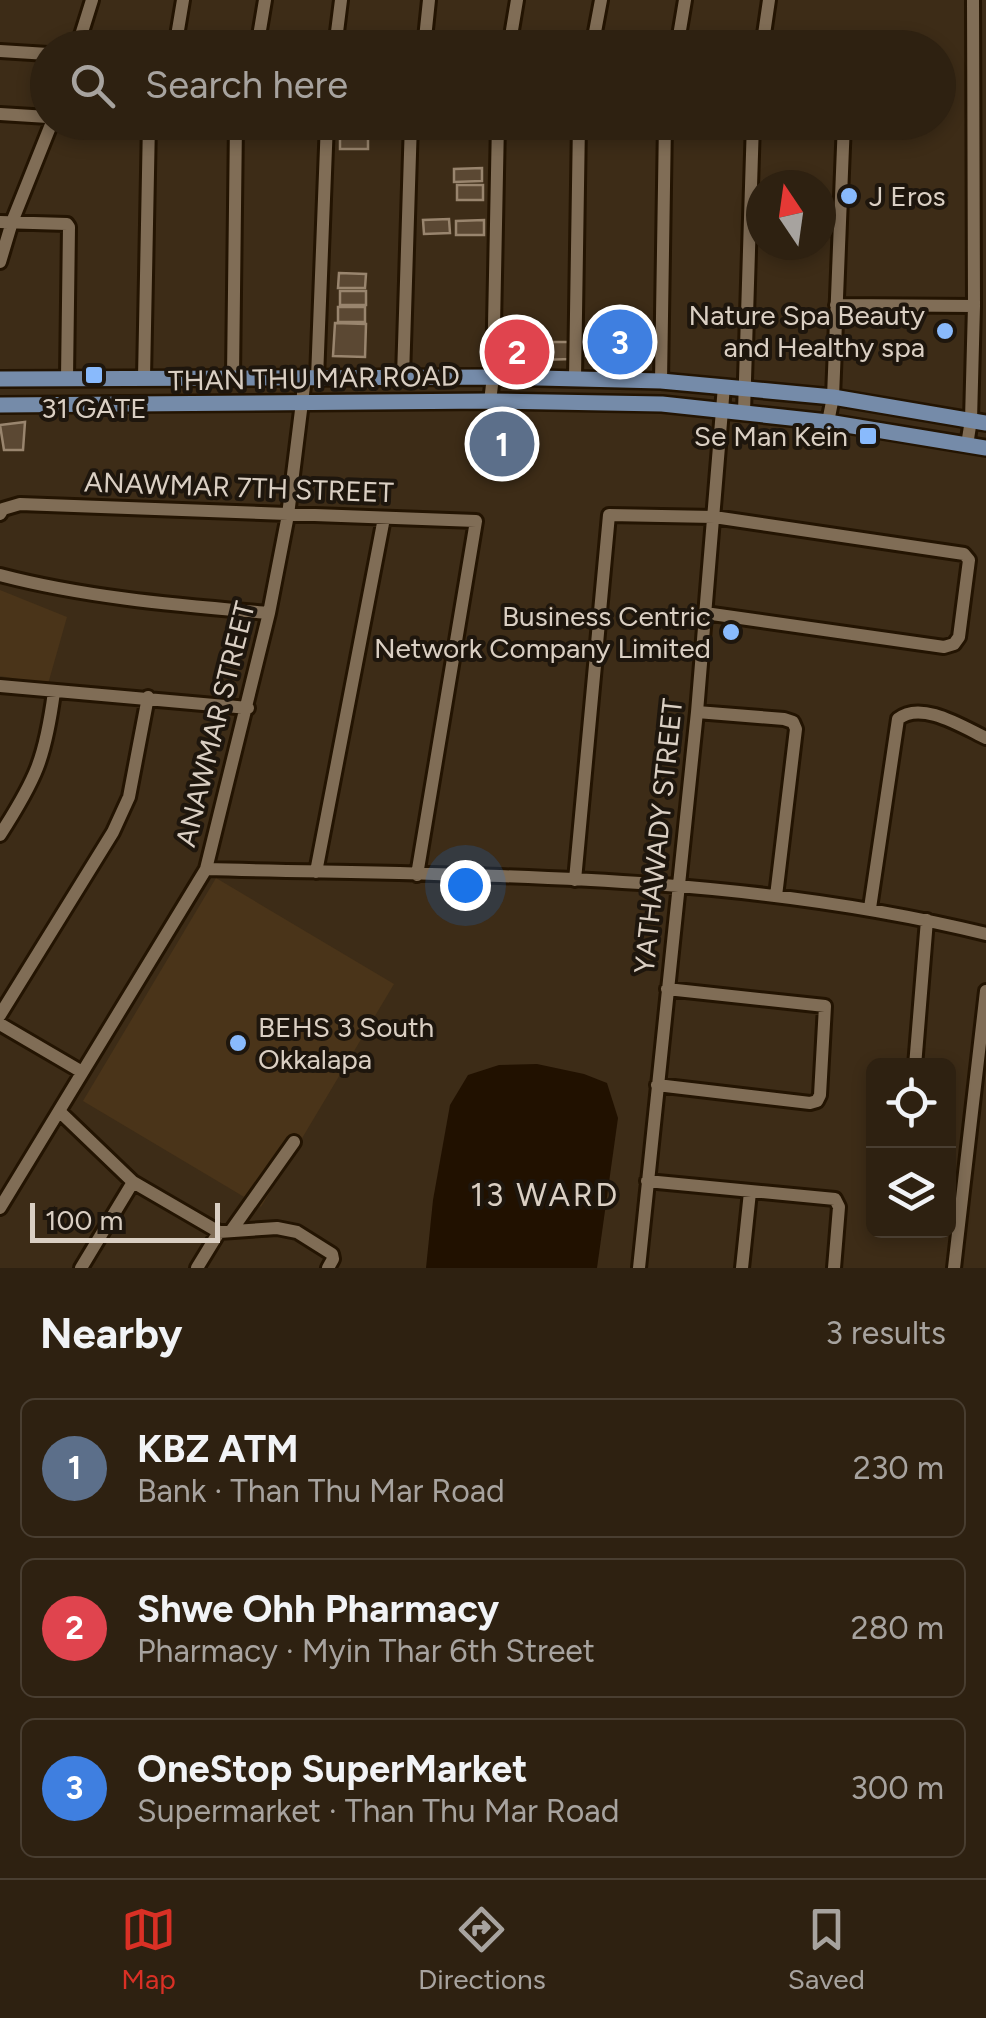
<!DOCTYPE html>
<html lang="en">
<head>
<meta charset="utf-8">
<style>
	:root { --surface:#2e2111; --page:#36291a; --text:#f1f3f6; --muted:#a7a39f; --line:#493e31; --accent:#d93025 }
	body { margin:0; font-family:Figtree,sans-serif; background:var(--page); color:var(--text) }
	.controls { position:absolute; right:30px; bottom:30px; display:grid; overflow:hidden; border-radius:15px; box-shadow:0 5px 15px #0003 }
	.controls button { width:90px; height:90px; display:grid; place-items:center; padding:0; border:0; border-bottom:2px solid var(--line); background:var(--surface); color:var(--text); font:50px sans-serif }
	.compass { position:absolute; left:746px; top:170px; width:90px; height:90px; border-radius:50%; background:var(--surface); box-shadow:0 5px 15px #0003; rotate:347deg }
	.scale { position:absolute; left:30px; bottom:25px; width:190px; box-sizing:border-box; padding-left:10px; border:5px solid #dacfc3; border-top:0; font-size:28px; line-height:35px; white-space:nowrap; color:#dacfc3; -webkit-text-stroke:8px #1e160d; paint-order:stroke }
	.you { position:absolute; left:465px; top:885px; width:35px; height:35px; margin:-25px; border:8px solid #fff; border-radius:50%; background:#1a73e8; box-shadow:0 0 0 15px #1a73e833 }
	.badge { display:grid; place-items:center; width:65px; height:65px; border-radius:50%; background:var(--accent); color:#fff; font-size:32px; font-weight:700 }
	.pin { position:absolute; translate:-50% -50%; border:5px solid #fff; box-shadow:0 2px 10px #0006 }
	.list { margin:0; padding:0; list-style:none }
	h2 { display:flex; justify-content:space-between; align-items:center; height:130px; margin:0; padding:0 40px; font-size:42px }
	h2 small { font-size:32px; font-weight:400; color:var(--muted) }
	.list li { display:grid; grid-template-columns:65px 1fr auto; gap:30px; align-items:center; box-sizing:border-box; height:140px; margin:0 20px 20px; padding:0 20px; border:2px solid var(--line); border-radius:15px }
	.list b { display:block; font-size:38px; white-space:nowrap }
	.list p { margin:0; font-size:32px; white-space:nowrap; color:var(--muted) }
	.list em { font-size:32px; font-style:normal; color:var(--muted) }
	.icon { flex:none; width:55px; height:55px; fill:none; stroke:currentColor; stroke-width:2; stroke-linecap:round; stroke-linejoin:round }
	.map { position:relative; flex:none; width:986px; height:1268px; overflow:hidden }
	.search { position:absolute; background:var(--surface); box-shadow:0 5px 15px #0003; left:30px; right:30px; top:30px; height:110px; display:flex; align-items:center; gap:25px; box-sizing:border-box; padding:0 35px; border-radius:55px; color:var(--muted); font-size:38px }
	.sheet { height:610px; background:var(--surface) }
	nav { display:flex; justify-content:space-around; align-items:center; box-sizing:border-box; height:140px; border-top:2px solid var(--line); background:var(--surface); font-size:28px; color:var(--muted) }
	nav a { display:grid; justify-items:center; gap:5px }
	nav .on { color:var(--accent) }
	.map>svg:first-child { display:block }
	.built { fill:#4a3419 }
	.water { fill:#211100 }
	.building { fill:#5b4833; stroke:#99856e; stroke-width:2.5 }
	.lines { fill:none; stroke-linecap:round; stroke-linejoin:round }
	.minor-casing { stroke:#231402; stroke-width:18 }
	.major-casing { stroke:#231402; stroke-width:20 }
	.minor { stroke:#806d56; stroke-width:12 }
	.major { stroke:#758ba9; stroke-width:15 }
	.poi-dot { fill:#89bafc; stroke:#1e160d; stroke-width:4 }
	.labels { text-anchor:middle; stroke-width:8; stroke-linejoin:round; paint-order:stroke }
	.poi-label { font-size:28px; fill:#dacfc3; stroke:#1e160d; text-anchor:end }
	.street-label { font-size:28px; fill:#dacfc3; stroke:#1e160d }
	.quarter-label { font-size:32px; letter-spacing:2.5px; fill:#dacfc3; stroke:#1e160d }
</style>
</head>
<body>
<div class="map">
<svg width="986" height="1268" viewBox="0 0 986 1268">
	<rect width="100%" height="100%" fill="#3d2c17"/>
	<path class="built" d="M0,590L67,617L48,684L0,676Z
		M216,878L394,984L261,1207L83,1101Z"/>
	<path class="water" d="M537,1064L584,1074L607,1083L618,1118L597,1268H426L433,1200L450,1105L468,1075L499,1065Z"/>
	<path class="building" d="M340,133H368V149H340Z
		M482,168V181L454,182V169Z
		M457,185H483V200H457Z
		M449,219L450,233L424,234L423,220Z
		M484,220V235H456V221Z
		M339,273L366,274L365,288H338Z
		M340,291H366V305H340Z
		M338,307H365V322H338Z
		M335,323L366,324L365,357L333,356Z
		M587,328L653,329L654,356H586Z
		M501,342H535V359H500Z
		M539,342H571V359L540,360Z
		M25,422L23,450H4L0,425Z"/>
	<g class="lines">
		<defs>
			<path id="minor" d="M77,48L92,0
				M175,48L183,0
				M257,48L265,0
				M335,48L341,0
				M424,48L429,0
				M509,48L517,0
				M592,48L601,0
				M677,48L685,0
				M762,48L769,0
				M0,51L48,54
				M0,114L48,117
				M0,222L67,224L69,227L67,378
				M0,262L12,222L52,122
				M836,305L974,306
				M233,377L236,122
				M403,377L411,122
				M144,378L149,122
				M317,378L327,122
				M575,378L579,122
				M661,381L665,122
				M490,401L493,377L498,122
				M744,412L753,122
				M828,422L833,397L844,122
				M967,445L971,420L974,306L973,0
				M0,514L3,509L20,504L476,521L417,875
				M0,575C88,598 178,605 269,613
				M0,686L248,708
				M697,712L784,719L793,722L796,729L776,896
				M0,835C36,779 45,759 54,692
				M206,869C467,876 731,871 986,934
				M316,872L384,518
				M575,880L609,515L714,517L964,554L969,560L959,637L954,644L944,647L705,613
				M870,908L898,719C921,700 963,727 986,738
				M0,1015L113,832L129,797L148,697
				M0,1024L82,1072
				M915,1066L927,920
				M657,1085L810,1103L817,1101L820,1095L825,1006L667,989
				M59,1111L133,1182L219,1232L277,1228L297,1232L332,1254L333,1259L328,1268
				M647,1181L835,1199L839,1207L834,1268
				M0,1208L206,869L269,613L288,515L305,378
				M231,1231L294,1142
				M81,1268L133,1182
				M197,1268L219,1232
				M639,1268L697,712L724,386
				M742,1268L750,1192
				M954,1268L986,991"/>
			<path id="major" d="M0,379L493,377L661,381L833,397L986,423
				M0,405L490,401L662,404L828,422L986,448"/>
		</defs>
		<use href="#minor" class="minor-casing"/>
		<use href="#major" class="major-casing"/>
		<use href="#minor" class="minor"/>
		<use href="#major" class="major"/>
	</g>
	<g class="poi-dot">
		<circle cx="849" cy="196" r="10"/>
		<circle cx="945" cy="331" r="10"/>
		<rect x="84" y="365" width="20" height="20" rx="5"/>
		<rect x="858" y="426" width="20" height="20" rx="5"/>
		<circle cx="731" cy="632" r="10"/>
		<circle cx="238" cy="1043" r="10"/>
	</g>
	<g class="labels">
		<g class="poi-label">
			<text x="869" y="206" text-anchor="start">J Eros</text>
			<text x="925" y="325">Nature Spa Beauty<tspan x="925" dy="32">and Healthy spa</tspan></text>
			<text x="94" y="418" text-anchor="middle">31 GATE</text>
			<text x="848" y="446">Se Man Kein</text>
			<text x="711" y="626">Business Centric<tspan x="711" dy="32">Network Company Limited</tspan></text>
			<text x="258" y="1037" text-anchor="start">BEHS 3 South<tspan x="258" dy="32">Okkalapa</tspan></text>
		</g>
		<g class="street-label">
			<text transform="translate(314 378) rotate(-1)" y="10">THAN THU MAR ROAD</text>
			<text transform="translate(239 487) rotate(2)" y="10">ANAWMAR 7TH STREET</text>
			<text transform="translate(215 724) rotate(-76)" y="10">ANAWMAR STREET</text>
			<text transform="translate(658 836) rotate(-84)" y="10">YATHAWADY STREET</text>
		</g>
		<g class="quarter-label">
			<text x="545" y="1206">13 WARD</text>
		</g>
	</g>
</svg>
<div class="controls">
<button><svg class="icon" aria-label="locate" viewBox="0 0 24 24"><circle cx="12" cy="12" r="6"/><path d="M12 2v4M12 18v4M2 12h4M18 12h4"/></svg></button>
<button><svg class="icon" aria-label="layers" viewBox="0 0 24 24"><path d="M12 4l9 5-9 5-9-5zM3 14l9 5 9-5"/></svg></button>
</div>
<svg class="compass" viewBox="-18 -18 36 36"><path d="M0-13l5 13h-10z" fill="#e53935"/><path d="M0 13l5-13h-10z" fill="#a7a39f"/></svg>
<div class="scale">100 m</div>
<div class="you"></div>
<div class="pin badge" style="left:502px;top:444px;background:#5c6f8a">1</div>
<div class="pin badge" style="left:517px;top:352px;background:#e0444e">2</div>
<div class="pin badge" style="left:620px;top:342px;background:#3f7fe0">3</div>
<div class="search"><svg class="icon" aria-label="search" viewBox="0 0 24 24"><circle cx="10" cy="10" r="6"/><path d="M15 15l6 6"/></svg>Search here</div>
</div>
<section class="sheet">
<h2>Nearby<small>3 results</small></h2>
<ul class="list">
<li><span class="badge" style="background:#5c6f8a">1</span><div><b>KBZ ATM</b><p>Bank · Than Thu Mar Road</p></div><em>230 m</em></li>
<li><span class="badge" style="background:#e0444e">2</span><div><b>Shwe Ohh Pharmacy</b><p>Pharmacy · Myin Thar 6th Street</p></div><em>280 m</em></li>
<li><span class="badge" style="background:#3f7fe0">3</span><div><b>OneStop SuperMarket</b><p>Supermarket · Than Thu Mar Road</p></div><em>300 m</em></li>
</ul>
</section>
<nav>
<a class="on"><svg class="icon" aria-label="map" viewBox="0 0 24 24"><path d="M3 6l6-2 6 2 6-2v14l-6 2-6-2-6 2zM9 4v14M15 6v14"/></svg>Map</a>
<a><svg class="icon" aria-label="directions" viewBox="0 0 24 24"><path d="M12 3l9 9-9 9-9-9zM9 14v-3h6M13 9l2 2-2 2"/></svg>Directions</a>
<a><svg class="icon" aria-label="saved" viewBox="0 0 24 24"><path d="M7 4h10v16l-5-4-5 4z"/></svg>Saved</a>
</nav>
</body>
</html>
